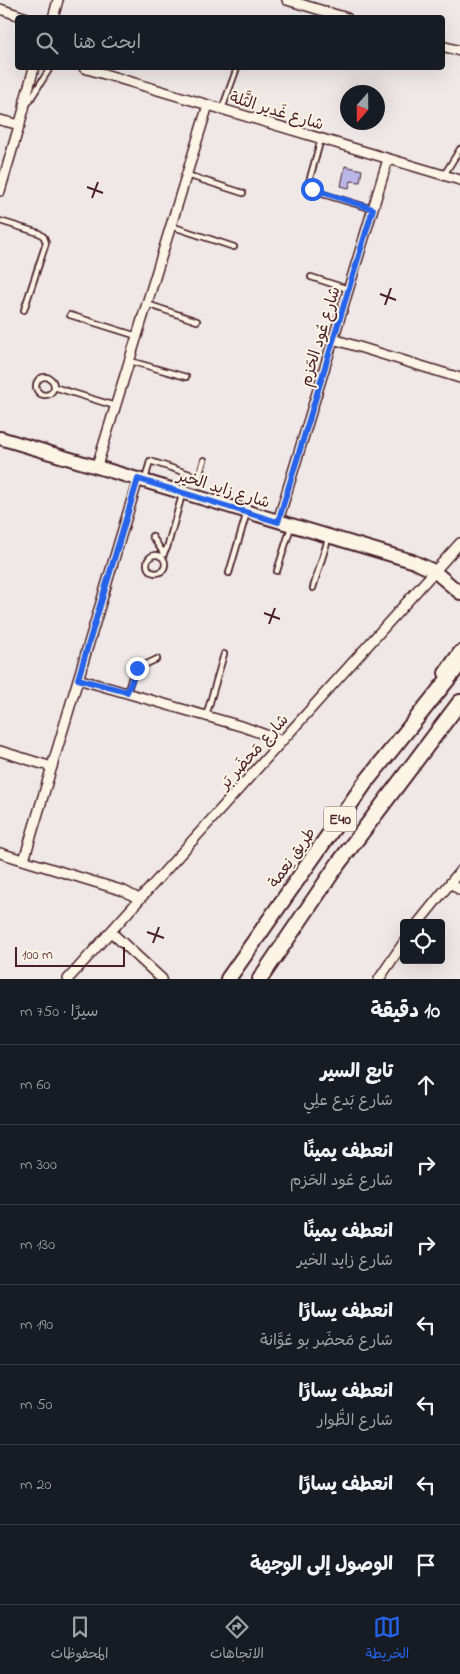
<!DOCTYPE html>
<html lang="ar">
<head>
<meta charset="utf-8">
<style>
	:root { --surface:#171b24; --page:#242831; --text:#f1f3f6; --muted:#9ea1a6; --line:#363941; --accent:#2563eb }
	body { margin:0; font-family:"Indie Flower","Playpen Sans Arabic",sans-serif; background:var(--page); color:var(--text); direction:rtl }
	.controls { position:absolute; right:15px; bottom:15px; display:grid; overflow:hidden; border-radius:5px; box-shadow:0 5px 20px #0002 }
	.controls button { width:45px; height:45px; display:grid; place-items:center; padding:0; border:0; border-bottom:1px solid var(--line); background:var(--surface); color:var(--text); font:25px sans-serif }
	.compass { position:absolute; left:340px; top:85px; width:45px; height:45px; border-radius:50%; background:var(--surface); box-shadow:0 5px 20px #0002; rotate:200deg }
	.scale { position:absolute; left:15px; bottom:12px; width:110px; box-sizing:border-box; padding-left:5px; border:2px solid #4a1f2b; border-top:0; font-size:14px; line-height:18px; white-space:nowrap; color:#4a1f2b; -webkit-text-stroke:4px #fcf5e5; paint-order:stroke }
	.stop { position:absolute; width:15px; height:15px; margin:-11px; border:4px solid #2563eb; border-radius:50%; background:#fff }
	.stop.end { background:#2563eb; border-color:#fff; box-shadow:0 1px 5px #0008 }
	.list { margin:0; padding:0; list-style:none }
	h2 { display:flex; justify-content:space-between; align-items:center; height:65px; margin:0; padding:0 20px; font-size:21px }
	h2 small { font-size:16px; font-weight:400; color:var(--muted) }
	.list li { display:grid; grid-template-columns:32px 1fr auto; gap:15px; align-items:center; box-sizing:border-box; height:80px; padding:0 20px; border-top:1px solid var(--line) }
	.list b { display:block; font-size:19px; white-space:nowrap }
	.list p { margin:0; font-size:16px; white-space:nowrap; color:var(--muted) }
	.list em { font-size:16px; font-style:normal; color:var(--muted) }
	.icon { flex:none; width:28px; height:28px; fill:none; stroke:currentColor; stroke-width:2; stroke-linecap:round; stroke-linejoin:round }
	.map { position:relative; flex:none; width:460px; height:979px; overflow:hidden; direction:ltr }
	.search { position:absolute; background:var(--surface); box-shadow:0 5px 20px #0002; left:15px; right:15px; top:15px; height:55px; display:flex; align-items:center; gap:12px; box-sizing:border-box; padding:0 18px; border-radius:5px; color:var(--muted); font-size:19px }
	.sheet { height:625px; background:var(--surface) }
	nav { display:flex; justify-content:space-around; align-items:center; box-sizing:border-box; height:70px; border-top:1px solid var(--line); background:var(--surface); font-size:14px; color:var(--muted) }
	nav a { display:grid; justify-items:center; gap:2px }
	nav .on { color:var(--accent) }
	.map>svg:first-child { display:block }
	.building { fill:#b9b6e8; stroke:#4a1f2b }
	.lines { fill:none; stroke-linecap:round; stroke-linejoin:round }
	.lane-casing { stroke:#4a1f2b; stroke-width:8 }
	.street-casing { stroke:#4a1f2b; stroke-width:12 }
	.secondary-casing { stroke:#4a1f2b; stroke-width:16 }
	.primary-casing { stroke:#4a1f2b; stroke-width:18 }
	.lane { stroke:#fcf5e5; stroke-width:4.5 }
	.street { stroke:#fcf5e5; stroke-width:9 }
	.secondary { stroke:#fcf5e5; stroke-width:12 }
	.primary { stroke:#fcf5e5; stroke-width:14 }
	.route { stroke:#2563eb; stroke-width:6 }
	.ticks { fill:none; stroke:#4a1f2b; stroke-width:2 }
	.labels { text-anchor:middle; stroke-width:4; stroke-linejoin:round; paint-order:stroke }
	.shield { fill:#fcf5e5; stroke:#7f5f63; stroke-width:1 }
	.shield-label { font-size:15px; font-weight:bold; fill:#4a1f2b }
	.street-label { font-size:16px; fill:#4a1f2b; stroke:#fcf5e5 }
</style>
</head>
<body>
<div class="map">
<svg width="460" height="979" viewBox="0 0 460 979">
	<rect width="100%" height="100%" fill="#efe8e6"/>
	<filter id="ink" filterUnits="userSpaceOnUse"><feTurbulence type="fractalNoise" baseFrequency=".02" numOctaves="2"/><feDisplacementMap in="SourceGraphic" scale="10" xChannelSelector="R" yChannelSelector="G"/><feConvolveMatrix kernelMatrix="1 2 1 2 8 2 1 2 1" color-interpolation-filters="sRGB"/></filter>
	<g filter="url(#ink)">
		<path class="building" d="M345,166L362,170L360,182L351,181L349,188L341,186Z"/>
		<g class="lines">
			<defs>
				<path id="lane" d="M25,108L50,68
					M222,109L237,68
					M321,139L308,185L319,193L373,209
					M187,175L243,193
					M444,175L460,149
					M0,221L39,233L44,237L46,243L24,310
					M171,226L234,247
					M311,277L348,289
					M147,304L197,321
					M70,315L137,336
					M130,361L186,377
					M36 386a9 9 0 1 1 18 0a9 9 0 1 1-18 0Z
					M54,387L115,406
					M145,480L150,461L199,477L204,460
					M152,536L164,554
					M147 564a9 9 0 1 1 18 0a9 9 0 1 1-18 0Z
					M161,557L167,548L182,495
					M277,571L291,527
					M229,573L247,512
					M313,588L329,536
					M127,693L134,670L157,659
					M206,716L224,654"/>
				<path id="street" d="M287,0L347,18
					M0,9L27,18
					M53,18L58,0
					M442,46L460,51
					M84,68L460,180
					M0,120L20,125
					M0,191L24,109L25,100L34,68
					M333,339L460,378
					M97,466L208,105
					M278,521L388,159
					M78,679L244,727L282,741
					M0,751L52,767
					M0,853L124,891L139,899
					M24,860L138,479
					M451,883L460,890
					M418,923L460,871
					M111,932L162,979
					M68,979L460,543
					M379,979L404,942"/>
				<path id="secondary" d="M0,438L412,561L434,571L460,593
					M445,673L460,652"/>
				<path id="primary" d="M228,979L365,783L460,664
					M260,979L338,864L460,702"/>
			</defs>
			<use href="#lane" class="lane-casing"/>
			<use href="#street" class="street-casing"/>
			<use href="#secondary" class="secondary-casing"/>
			<use href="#primary" class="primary-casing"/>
			<use href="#lane" class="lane"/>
			<use href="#street" class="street"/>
			<use href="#secondary" class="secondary"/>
			<use href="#primary" class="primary"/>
		</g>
	</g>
	<g class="lines" filter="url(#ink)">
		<path class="route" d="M137,668L127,692L78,679L138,479L278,522L373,209L312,189"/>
	</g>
	<path class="ticks" d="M87,187L103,193M92,198L98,182M380,294L396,300M385,305L391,288M264,613L280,619M269,624L275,608M147,932L164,938M153,943L159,927"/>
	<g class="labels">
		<rect class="shield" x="324" y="806.5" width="32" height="25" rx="4"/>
		<g class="shield-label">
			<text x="340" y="824">E40</text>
		</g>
		<g class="street-label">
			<text transform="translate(277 110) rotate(17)" y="6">شارع غَدير الثَّلة</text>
			<text transform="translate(319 336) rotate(-73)" y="6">شارع عُود الحَزم</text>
			<text transform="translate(224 488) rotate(17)" y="6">شارع زايد الخير</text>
			<text transform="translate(253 751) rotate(-48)" y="6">شارع مَحضَر بَر</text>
			<text transform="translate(291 857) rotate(-55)" y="6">طريق نِعمة</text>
		</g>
	</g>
</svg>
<div class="controls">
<button><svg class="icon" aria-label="locate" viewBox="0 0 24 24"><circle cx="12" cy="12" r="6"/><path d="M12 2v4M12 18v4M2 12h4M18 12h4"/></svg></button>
</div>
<svg class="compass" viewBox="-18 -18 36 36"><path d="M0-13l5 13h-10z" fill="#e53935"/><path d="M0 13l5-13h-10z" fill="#9ea1a6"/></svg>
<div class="scale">100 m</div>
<div class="stop" style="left:312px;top:189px"></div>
<div class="stop end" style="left:137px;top:668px"></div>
<div class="search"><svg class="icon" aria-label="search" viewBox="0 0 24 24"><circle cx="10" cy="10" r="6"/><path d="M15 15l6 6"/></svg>ابحث هنا</div>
</div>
<section class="sheet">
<h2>10 دقيقة<small>سيرًا · 750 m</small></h2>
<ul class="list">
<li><svg class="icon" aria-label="ahead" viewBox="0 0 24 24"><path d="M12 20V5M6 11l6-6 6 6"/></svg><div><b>تابع السير</b><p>شارع بَدع علِي</p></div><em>60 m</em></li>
<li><svg class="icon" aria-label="right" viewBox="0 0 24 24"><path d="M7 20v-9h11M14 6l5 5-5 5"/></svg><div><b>انعطف يمينًا</b><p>شارع عُود الحَزم</p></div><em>300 m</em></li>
<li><svg class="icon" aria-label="right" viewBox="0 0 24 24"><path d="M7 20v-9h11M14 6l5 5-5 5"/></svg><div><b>انعطف يمينًا</b><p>شارع زايد الخير</p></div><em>130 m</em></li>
<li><svg class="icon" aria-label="left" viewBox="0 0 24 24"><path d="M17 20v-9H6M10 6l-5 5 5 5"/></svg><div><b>انعطف يسارًا</b><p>شارع مَحضَر بو عُوَّانة</p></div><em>190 m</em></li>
<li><svg class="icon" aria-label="left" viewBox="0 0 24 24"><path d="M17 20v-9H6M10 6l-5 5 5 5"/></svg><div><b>انعطف يسارًا</b><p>شارع الطُّوار</p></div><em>50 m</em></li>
<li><svg class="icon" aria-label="left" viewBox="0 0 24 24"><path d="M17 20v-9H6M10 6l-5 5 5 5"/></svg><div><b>انعطف يسارًا</b></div><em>20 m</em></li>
<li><svg class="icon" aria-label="arrive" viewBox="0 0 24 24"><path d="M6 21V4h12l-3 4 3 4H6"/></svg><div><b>الوصول إلى الوجهة</b></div></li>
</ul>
</section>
<nav>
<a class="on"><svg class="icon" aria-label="map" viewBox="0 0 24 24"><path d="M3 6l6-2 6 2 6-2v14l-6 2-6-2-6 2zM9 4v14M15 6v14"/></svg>الخريطة</a>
<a><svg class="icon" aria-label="directions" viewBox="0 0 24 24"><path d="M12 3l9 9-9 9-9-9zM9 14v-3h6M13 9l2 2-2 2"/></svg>الاتجاهات</a>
<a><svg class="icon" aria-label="saved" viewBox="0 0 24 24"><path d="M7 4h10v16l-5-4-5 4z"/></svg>المحفوظات</a>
</nav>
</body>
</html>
